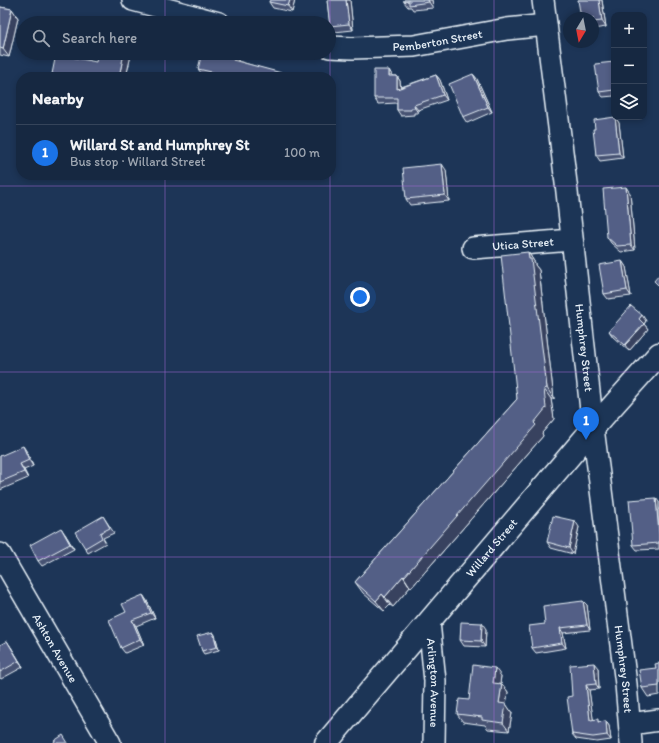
<!DOCTYPE html>
<html lang="en">
<head>
<meta charset="utf-8">
<style>
	:root { --surface:#162841; --page:#1f3048; --text:#f1f3f6; --muted:#9ea6b1; --line:#35445a; --accent:#1a73e8 }
	body { margin:0; font-family:Itim,sans-serif; background:var(--page); color:var(--text) }
	.controls { position:absolute; right:12px; top:12px; display:grid; overflow:hidden; border-radius:8px; box-shadow:0 2px 6px #0003 }
	.controls button { width:36px; height:36px; display:grid; place-items:center; padding:0; border:0; border-bottom:1px solid var(--line); background:var(--surface); color:var(--text); font:20px sans-serif }
	.compass { position:absolute; left:563px; top:12px; width:36px; height:36px; border-radius:50%; background:var(--surface); box-shadow:0 2px 6px #0003; rotate:190deg }
	.you { position:absolute; left:360px; top:297px; width:14px; height:14px; margin:-10px; border:3px solid #fff; border-radius:50%; background:#1a73e8; box-shadow:0 0 0 6px #1a73e833 }
	.badge { display:grid; place-items:center; width:26px; height:26px; border-radius:50%; background:var(--accent); color:#fff; font-size:13px; font-weight:700 }
	.pin { position:absolute; translate:-50% -33px; filter:drop-shadow(0 1px 2px #0008) }
	.pin::after { content:''; position:absolute; top:21px; width:14px; height:12px; background:inherit; clip-path:polygon(0 0,100% 0,50% 100%) }
	.list { margin:0; padding:0; list-style:none }
	h2 { display:flex; justify-content:space-between; align-items:center; height:52px; margin:0; padding:0 16px; font-size:17px }
	h2 small { font-size:13px; font-weight:400; color:var(--muted) }
	.list li { display:grid; grid-template-columns:26px 1fr auto; gap:12px; align-items:center; box-sizing:border-box; height:56px; padding:0 16px; border-top:1px solid var(--line) }
	.list b { display:block; font-size:15px; white-space:nowrap }
	.list p { margin:0; font-size:13px; white-space:nowrap; color:var(--muted) }
	.list em { font-size:13px; font-style:normal; color:var(--muted) }
	.icon { flex:none; width:22px; height:22px; fill:none; stroke:currentColor; stroke-width:2; stroke-linecap:round; stroke-linejoin:round }
	.map { position:relative; flex:none; width:659px; height:743px; overflow:hidden }
	.search { position:absolute; background:var(--surface); box-shadow:0 2px 6px #0003; left:16px; top:16px; width:320px; height:44px; display:flex; align-items:center; gap:10px; box-sizing:border-box; padding:0 14px; border-radius:22px; color:var(--muted); font-size:15px }
	.panel { position:absolute; background:var(--surface); box-shadow:0 2px 6px #0003; left:16px; top:72px; width:320px; height:108px; border-radius:16px }
	.map>svg:first-child { display:block }
	.lines { fill:none; stroke-linecap:round; stroke-linejoin:round }
	.minor-casing { stroke:#e8f1f8; stroke-width:24 }
	.major-casing { stroke:#e8f1f8; stroke-width:25 }
	.minor { stroke:#1d3557; stroke-width:21 }
	.major { stroke:#1d3557; stroke-width:22 }
	.wall { fill:#475273; stroke:#e8f1f8 }
	.shaded-wall { fill:#39425e; stroke:#e8f1f8 }
	.building { fill:#525f86; stroke:#e8f1f8 }
	.grid { fill:none; stroke:#9c67d0; stroke-width:1; stroke-opacity:0.55 }
	.labels { text-anchor:middle; stroke-width:3; stroke-linejoin:round; paint-order:stroke }
	.street-label { font-size:12px; fill:#e8f1f8; stroke:#1d3557 }
</style>
</head>
<body>
<div class="map">
<svg width="659" height="743" viewBox="0 0 659 743">
	<rect width="100%" height="100%" fill="#1d3557"/>
	<filter id="ink" filterUnits="userSpaceOnUse"><feTurbulence type="fractalNoise" baseFrequency=".025" numOctaves="2"/><feDisplacementMap in="SourceGraphic" scale="8" xChannelSelector="R" yChannelSelector="G"/><feConvolveMatrix kernelMatrix="1 2 1 2 8 2 1 2 1" color-interpolation-filters="sRGB"/></filter>
	<g filter="url(#ink)">
		<g class="lines">
			<defs>
				<g id="minor">
					<path d="M133,0L219,23"/>
					<path id="s1" d="M543,0L566,183L593,428L626,684L631,743"/>
					<path id="s2" d="M329,47L352,48L414,46L507,29L546,25"/>
					<path id="s3" d="M473,248L572,240"/>
					<path id="s4" d="M0,554L110,743"/>
					<path id="s5" d="M429,622L435,681L434,743"/>
					<path d="M630,724L659,720"/>
				</g>
				<g id="major">
					<path id="s6" d="M326,743L601,419L659,354"/>
				</g>
			</defs>
			<use href="#minor" class="minor-casing"/>
			<use href="#major" class="major-casing"/>
			<use href="#minor" class="minor"/>
			<use href="#major" class="major"/>
		</g>
		<path class="wall" d="M270,0H295L292,12L273,8L269,2Z
			M327,0H350L353,30L334,32L330,26Z
			M404,0H432L433,8L413,10L411,7H408L404,2Z
			M578,0H602L606,27L593,29V18Z
			M0,7L12,9L18,18L9,57L0,55Z
			M234,54L238,60V61L291,77H214L202,74L198,69Z
			M131,55L126,77H54L52,74L96,62Z
			M614,62V96L603,97L599,92Z
			M389,70L392,76H397L400,81L401,87L436,75L440,80L447,100L418,110V113H414V115L401,116L397,110V103L378,104L374,98Z
			M473,74L477,79L492,112L467,123L463,117Z
			M615,117L619,123L623,158L600,161L596,155L595,129Z
			M446,170L449,201L410,205L406,199Z
			M630,193L635,250L621,252L611,243L607,237Z
			M528,252L535,263V265L539,270L554,399H551L554,419L542,433L543,436L411,588L410,587L393,607L390,605L384,611L363,593L355,582L517,399Z
			M622,261L626,267L631,296L608,299L604,294Z
			M642,315L646,321L644,324L648,329L629,351L613,337L609,331Z
			M27,452L33,466L24,470L28,478L0,490V456Z
			M659,502V549L637,550L633,545Z
			M103,516L114,533L103,538L106,543L88,553L85,548Z
			M579,527L573,554L551,548L547,542Z
			M65,534L74,549L42,566L38,561Z
			M143,595L147,601L155,618L136,626L144,645L125,653L121,648L126,612Z
			M587,605L590,630L563,633L566,648L536,653L532,648L545,624Z
			M486,629L485,647L464,646L460,640Z
			M213,632L215,635L219,650L204,654L202,651Z
			M0,645L11,647L23,667L1,679L0,678Z
			M659,663V695L648,697L642,688Z
			M598,668L599,689L589,690L593,719L600,722L606,721L609,726L611,740L597,742L576,739L572,734V696Z
			M501,676L500,684H502L508,692L506,704L512,713L509,731L488,729L485,725L463,722L457,714L469,700Z"/>
		<path class="shaded-wall" d="M290,0H295L292,12L288,6Z
			M346,0H350L353,30L349,24Z
			M428,0H432L433,8L429,2Z
			M599,0H602V1L606,27L602,21Z
			M12,9L18,18L9,57L3,49Z
			M124,53H130L131,55L126,77H119Z
			M234,54L238,60L237,65L233,60Z
			M389,70L392,75V81L389,76Z
			M473,74L477,79L492,112L488,107Z
			M436,75L440,80L447,100L443,95Z
			M397,76L400,81L401,94L397,89Z
			M331,93L334,98V122L331,119Z
			M414,105L418,110V113L415,108Z
			M615,117L619,123L623,158L619,153Z
			M442,164L446,170L449,201L445,195Z
			M626,187L630,193L635,250L631,245Z
			M528,252L535,263V265L539,270L554,399L547,388Z
			M622,261L626,267L631,296L627,290Z
			M642,315L646,321L643,325L639,319Z
			M644,324L648,329L629,351L625,345Z
			M544,389L551,399L554,419L542,433L543,436L411,588L404,577L534,423Z
			M23,446L27,452L33,466L29,460Z
			M20,464L24,470L28,478L24,472Z
			M656,498L659,502V534Z
			M575,521L579,527L573,554L569,548Z
			M61,528L65,534L74,549L70,544Z
			M403,576L410,587L393,607L385,597Z
			M382,594L390,605L384,611L376,601Z
			M143,595L147,601L155,618L151,613Z
			M583,601L587,605L590,630L587,625Z
			M132,620L136,626L144,645L140,639Z
			M482,623L486,629L485,647L481,641Z
			M560,628L563,633L566,648L562,643Z
			M213,632L215,635L219,650L217,647Z
			M7,641L11,647L23,667L19,661Z
			M594,663L598,668L599,689L596,684Z
			M495,668L501,676L499,691L493,683Z
			M502,684L508,692L506,704L512,713L509,731L503,723L499,703Z
			M586,685L589,690L594,725L590,720Z
			M606,721L609,726L611,740L607,735Z"/>
		<path class="building" d="M270,0H290L288,6L269,2Z
			M327,0H346L349,24L330,26Z
			M404,0H428L429,2L409,5V1L404,2Z
			M578,0H599L602,21L593,22V18H581Z
			M0,7L12,9L3,49L0,48Z
			M98,53H124L119,77H99L94,76V77H68L52,74L56,54L96,62Z
			M202,53H229L234,54L233,60L289,75L288,77H234L198,69Z
			M614,62V90L599,92L595,64Z
			M374,70H389V76H397V89L436,75L443,95L414,105L415,108H411V110H397V98H374Z
			M473,74L488,107L463,117L449,84Z
			M615,117L619,153L596,155L593,129H595L594,120Z
			M442,164L445,195L406,199L403,168Z
			M626,187L631,245L617,246L607,237L603,189Z
			M528,252L529,259H531L544,363L547,388L544,389L546,408L534,423L536,425L404,577L403,576L385,597L382,594L376,601L355,582L517,399L501,255Z
			M622,261L627,290L604,294L599,265Z
			M659,275V286L654,281Z
			M631,306L642,315L639,319L644,324L625,345L609,331Z
			M23,446L29,460L20,464L24,472L0,482V456Z
			M656,498L659,534V543L633,545L629,500Z
			M103,516L110,528L100,533L102,538L85,548L75,532Z
			M553,516L575,521L569,548L547,542Z
			M61,528L70,544L38,561L30,545Z
			M143,595L151,613L132,620L140,639L121,648L109,620L126,612L122,604Z
			M583,601L587,625L560,628L562,643L532,648L529,626L545,624L543,606Z
			M461,622L482,623L481,641L460,640Z
			M213,632L217,647L202,651L197,636Z
			M7,641L19,661L0,672V645Z
			M594,663L596,684L586,685L590,720L598,719V722L606,721L607,735L593,737L572,734L567,697L572,696L570,665Z
			M659,663V686L642,688L639,670L656,668L655,664Z
			M473,665L495,668L493,683L502,684L499,703L506,704L503,723L482,720V717L457,714L459,699L469,700Z
			M63,735L68,743H55L54,741Z"/>
	</g>
	<path class="grid" d="M165,0V23M330,0V77M494,0V743M165,53V77M165,175V743M330,175V743M0,186H659M0,372H659M0,557H659"/>
	<g class="labels">
		<g class="street-label">
			<text dy="4" stroke="none"><textPath href="#s2" startOffset="109">Pemberton Street</textPath></text>
			<text dy="4" stroke="none"><textPath href="#s3" startOffset="50">Utica Street</textPath></text>
			<text dy="4" stroke="none"><textPath href="#s1" startOffset="350">Humphrey Street</textPath></text>
			<text dy="4" stroke="none"><textPath href="#s6" startOffset="256">Willard Street</textPath></text>
			<text dy="4" stroke="none"><textPath href="#s4" startOffset="109">Ashton Avenue</textPath></text>
			<text dy="4" stroke="none"><textPath href="#s1" startOffset="674">Humphrey Street</textPath></text>
			<text dy="4" stroke="none"><textPath href="#s5" startOffset="61">Arlington Avenue</textPath></text>
		</g>
	</g>
</svg>
<div class="controls">
<button>+</button>
<button>−</button>
<button><svg class="icon" aria-label="layers" viewBox="0 0 24 24"><path d="M12 4l9 5-9 5-9-5zM3 14l9 5 9-5"/></svg></button>
</div>
<svg class="compass" viewBox="-18 -18 36 36"><path d="M0-13l5 13h-10z" fill="#e53935"/><path d="M0 13l5-13h-10z" fill="#9ea6b1"/></svg>
<div class="you"></div>
<div class="pin badge" style="left:586px;top:440px">1</div>
<div class="search"><svg class="icon" aria-label="search" viewBox="0 0 24 24"><circle cx="10" cy="10" r="6"/><path d="M15 15l6 6"/></svg>Search here</div>
<section class="panel">
<h2>Nearby<small></small></h2>
<ul class="list">
<li><span class="badge">1</span><div><b>Willard St and Humphrey St</b><p>Bus stop · Willard Street</p></div><em>100 m</em></li>
</ul>
</section>
</div>
</body>
</html>
